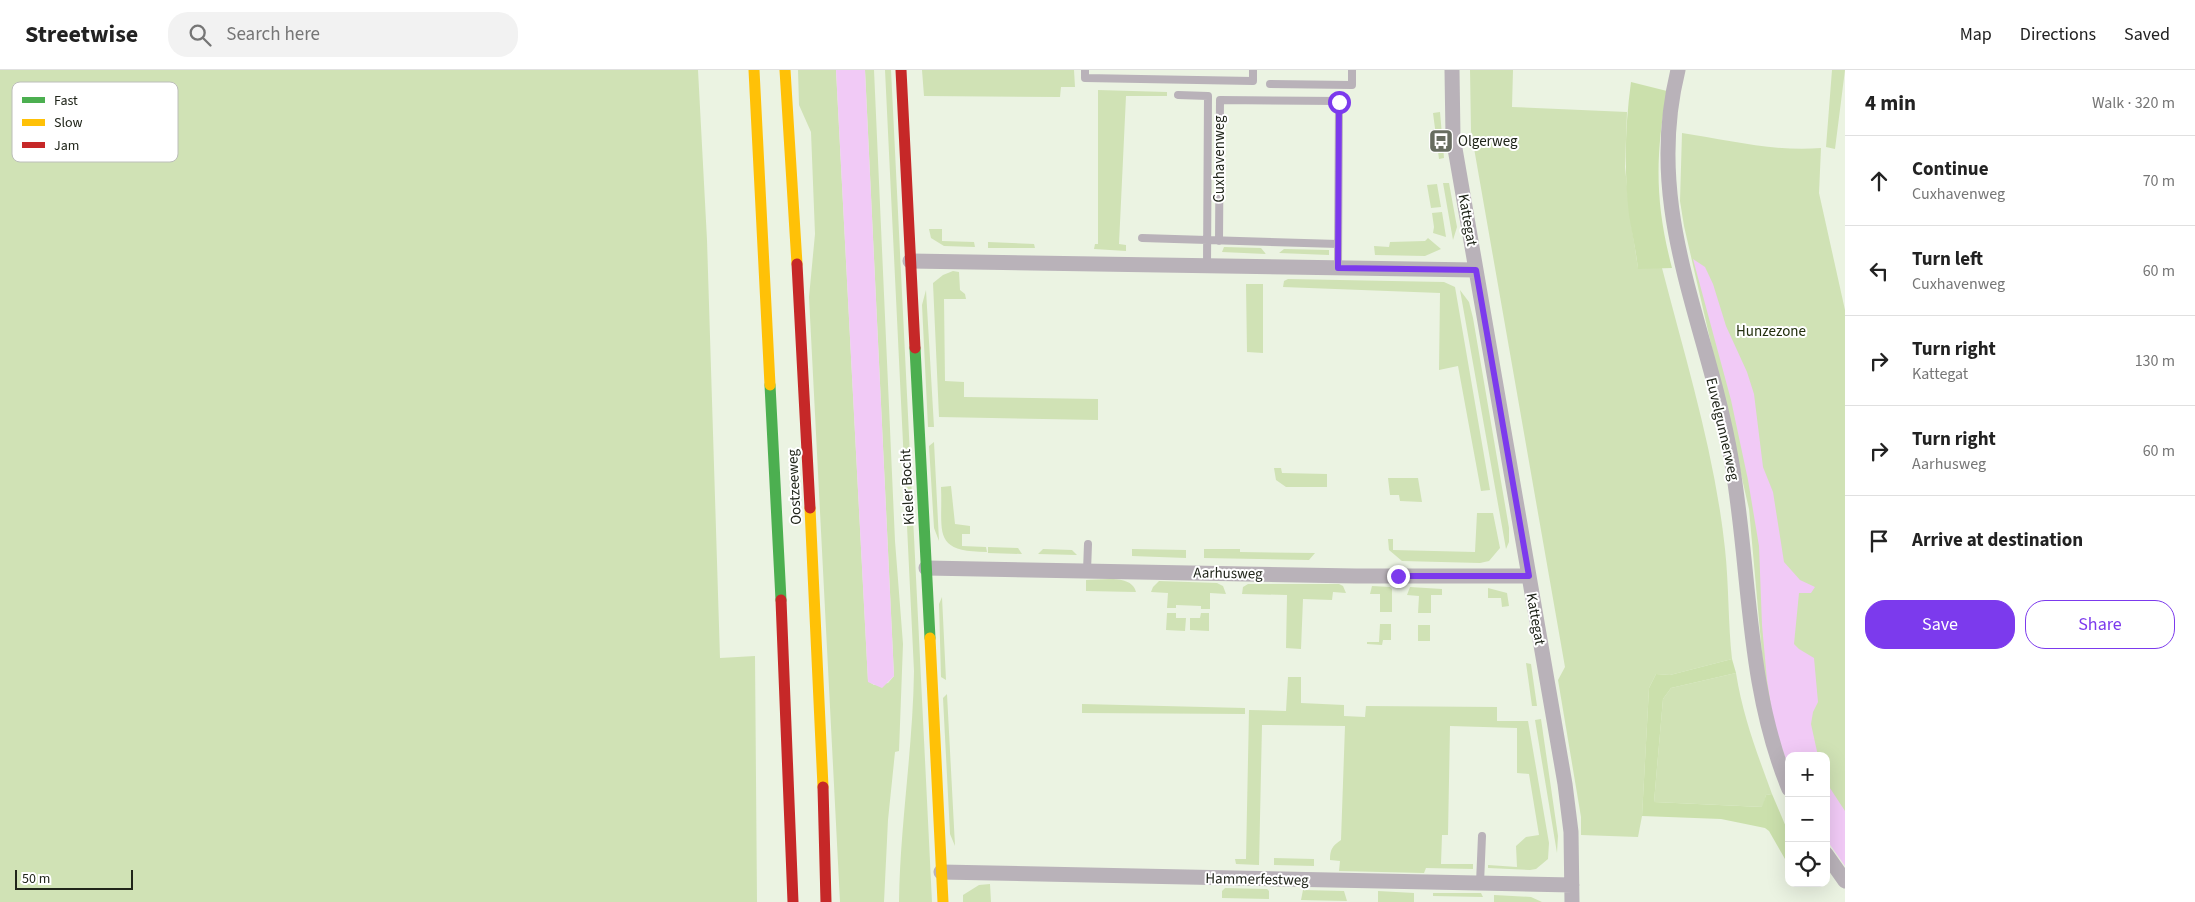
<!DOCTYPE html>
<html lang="en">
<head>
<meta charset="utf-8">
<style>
	:root { --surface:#fff; --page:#f2f2f2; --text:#222; --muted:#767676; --line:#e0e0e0; --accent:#7c3aed }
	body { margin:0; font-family:"Source Sans 3",sans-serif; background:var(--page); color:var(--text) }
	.controls { position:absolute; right:15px; bottom:15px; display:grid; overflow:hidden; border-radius:10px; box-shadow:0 5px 20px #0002 }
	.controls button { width:45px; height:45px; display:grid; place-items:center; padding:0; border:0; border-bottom:1px solid var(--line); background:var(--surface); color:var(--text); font:25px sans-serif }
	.scale { position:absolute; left:15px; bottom:12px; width:118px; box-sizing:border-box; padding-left:5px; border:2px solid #20251a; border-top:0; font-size:14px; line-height:18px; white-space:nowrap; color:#20251a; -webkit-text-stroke:4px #fff; paint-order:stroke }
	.stop { position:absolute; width:15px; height:15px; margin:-11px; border:4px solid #7c3aed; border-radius:50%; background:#fff }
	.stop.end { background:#7c3aed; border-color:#fff; box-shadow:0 1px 5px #0008 }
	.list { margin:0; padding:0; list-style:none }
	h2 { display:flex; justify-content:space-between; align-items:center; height:65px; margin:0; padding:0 20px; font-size:21px }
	h2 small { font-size:16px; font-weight:400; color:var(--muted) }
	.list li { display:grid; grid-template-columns:32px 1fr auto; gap:15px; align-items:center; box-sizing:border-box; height:90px; padding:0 20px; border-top:1px solid var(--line) }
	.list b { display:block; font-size:19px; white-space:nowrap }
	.list p { margin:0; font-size:16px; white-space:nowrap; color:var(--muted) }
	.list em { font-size:16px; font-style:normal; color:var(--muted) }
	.actions { display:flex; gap:10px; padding:15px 20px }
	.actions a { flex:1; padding:11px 0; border:1px solid var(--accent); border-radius:20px; text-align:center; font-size:18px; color:var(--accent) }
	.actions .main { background:var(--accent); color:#fff }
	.icon { flex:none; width:28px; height:28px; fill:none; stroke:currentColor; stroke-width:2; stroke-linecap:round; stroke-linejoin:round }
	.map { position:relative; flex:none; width:1845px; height:832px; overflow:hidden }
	header { display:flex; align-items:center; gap:30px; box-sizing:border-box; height:70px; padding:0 25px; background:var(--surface); border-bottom:1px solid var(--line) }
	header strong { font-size:24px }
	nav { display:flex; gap:28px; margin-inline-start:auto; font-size:18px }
	.search { width:350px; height:45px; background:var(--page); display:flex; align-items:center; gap:12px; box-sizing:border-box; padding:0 18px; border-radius:20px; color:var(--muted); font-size:19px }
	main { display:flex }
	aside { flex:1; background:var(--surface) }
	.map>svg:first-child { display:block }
	.green { fill:#d0e2b5 }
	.forest { fill:#cbe0ac }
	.water { fill:#f1caf6 }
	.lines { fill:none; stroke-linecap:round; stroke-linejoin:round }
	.lane { stroke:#b9b2b9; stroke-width:8 }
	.street { stroke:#b9b2b9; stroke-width:15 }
	.fast { stroke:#4caf50; stroke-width:11 }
	.slow { stroke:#ffc107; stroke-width:11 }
	.jam { stroke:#c62828; stroke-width:11 }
	.route { stroke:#7c3aed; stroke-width:6 }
	.labels { text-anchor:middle; stroke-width:4; stroke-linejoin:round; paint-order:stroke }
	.poi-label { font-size:15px; fill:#20251a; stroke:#fff; text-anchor:start }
	.street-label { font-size:15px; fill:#20251a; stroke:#fff }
	.park-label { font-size:15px; fill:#222f0d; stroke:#fff }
	.key { fill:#fff; stroke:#bcbeba; stroke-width:1 }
	.key-label { font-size:14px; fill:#20251a }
</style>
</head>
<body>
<header>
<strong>Streetwise</strong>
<div class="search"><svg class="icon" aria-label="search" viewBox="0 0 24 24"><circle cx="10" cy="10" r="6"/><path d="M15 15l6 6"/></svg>Search here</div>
<nav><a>Map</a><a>Directions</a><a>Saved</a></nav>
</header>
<main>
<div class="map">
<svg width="1845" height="832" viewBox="0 0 1845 832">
	<rect width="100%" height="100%" fill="#ebf3e2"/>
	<path class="green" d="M0,0H698L707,170L720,588L755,586L757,832H0Z
		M798,0H836L868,611L874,615L888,613L894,606L865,0H874L895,471L903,574L899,681L895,682L888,750L884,832H840L809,227L815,164L811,62L799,35Z
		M885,0H891L932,832H899C900,755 913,678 914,601Z
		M922,0H1074L1075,17H1061L1060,27L924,26Z
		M1470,0H1513L1512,37L1627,42L1625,97L1630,146L1638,198H1662C1686,291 1715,384 1725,479C1729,516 1728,553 1732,589L1670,605L1656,604L1649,618L1642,746L1638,767L1581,765V747L1558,610L1565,597L1471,61Z
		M1832,0H1845L1835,79L1826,77Z
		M1098,20L1167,22V26H1126L1119,174L1126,175V181L1094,179L1095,174H1098Z
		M1440,42L1444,88L1439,89L1433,43Z
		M1682,63C1728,70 1775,82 1821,78L1819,123L1845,240V785L1826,758V686H1789L1765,617L1749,439L1684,156L1680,131Z
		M1443,113H1449L1457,157L1453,170Z
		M1437,114L1441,137L1431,138L1427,115Z
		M1442,142L1446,167L1433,163L1434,157L1432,143Z
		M929,159H942V171L974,172L975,177L944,176L931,168Z
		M1428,168L1441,179L1425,186L1375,185L1374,176L1389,177L1390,172L1425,171Z
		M988,172L1034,174L1035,178H988Z
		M1224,177L1261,178L1266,184L1222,182Z
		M1284,179L1329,180V185L1279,183Z
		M953,201L959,202L960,220L965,224L966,229H944L945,311L964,312V327L1098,329V350L939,347L933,213L943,205Z
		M1288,209L1444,212L1455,217L1490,420L1481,421L1458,296L1439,300L1440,223L1283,217L1284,211Z
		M1246,214H1263V283L1247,282Z
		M926,220L934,357H928L922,235Z
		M1460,220L1469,232L1473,248L1509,458V472L1506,479Z
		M934,372L939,471L934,458L929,376Z
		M1274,398H1281L1282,403L1327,404V417H1286L1276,410Z
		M1388,408H1418L1422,432L1400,431L1399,425H1390Z
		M951,416L955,454L970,456V464H962V476L986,477L987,482C931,482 943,462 941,417Z
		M1477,443H1493L1500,478L1489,491L1480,493L1402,491L1389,480L1388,469H1393V480L1475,482Z
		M988,477L1018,478L1022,484L988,483Z
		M1043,479L1072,480L1077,485L1038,484Z
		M1132,479L1186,480V488L1132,486Z
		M1204,479H1240V482L1315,483L1309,490L1204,488Z
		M1086,510C1101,510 1132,504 1136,522L1086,521Z
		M1159,511L1217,513L1223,516L1226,524L1210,523V539H1201V536L1176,535V538H1167L1168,523L1151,522L1153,517Z
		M1248,514H1339L1343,516L1346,523L1333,522L1332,530L1303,529L1301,579L1286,578L1287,525L1242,524L1243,517Z
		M1372,516L1390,517L1392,519V542H1380V524H1370Z
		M1410,517L1442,519V525H1431V543H1418L1419,526L1407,525Z
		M1488,518L1507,523L1509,536L1502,537L1501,528H1488Z
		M942,527L946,610L941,607L939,534Z
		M1167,543H1176V548H1186L1185,561L1166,560Z
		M1201,543H1209V561L1190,560V548H1200Z
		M1380,554H1391V570H1383L1382,575L1367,574V572H1379Z
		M1418,555H1430V571H1418Z
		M1526,593L1531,594L1537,636H1532Z
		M1736,603C1743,647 1757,683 1772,724L1766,725L1763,737L1654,732L1663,629L1671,618Z
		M1288,607H1301V633L1344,635V646L1365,647L1366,636L1497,637V651H1528L1549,773L1548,789L1536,799L1530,800L1488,798V795L1517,797L1516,776L1526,767L1539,765L1529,704L1517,703V658L1450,656L1448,765H1442L1441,794H1473V799L1426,798L1424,803L1339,801L1340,791L1330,790C1330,780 1332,776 1341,770L1345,656L1262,655L1259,795L1236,794L1235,789H1246L1249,640L1286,641Z
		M947,624L955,776L950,764L943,628Z
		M1082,634L1245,638V644L1082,643Z
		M1541,649L1558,766L1557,783L1535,650Z
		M1274,788L1314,789V796L1274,795Z
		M990,814L991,832H963V825L979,815Z
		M1225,818L1267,819L1269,821V829L1222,828V821Z
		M1303,820L1344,821L1347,831L1301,830Z
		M1378,821L1414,823V832H1378Z
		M1433,823H1481L1483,827L1433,826Z
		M1494,825L1531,827L1542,832H1494Z"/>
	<path class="forest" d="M1631,12L1667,21C1655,87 1655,133 1672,198L1638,199C1636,181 1632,163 1629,145C1624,101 1625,56 1631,12Z
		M1732,589L1736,603L1671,618L1663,629L1654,732L1762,737L1766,725L1772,724L1789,764V796L1769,761L1765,758L1721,749L1642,746L1649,618L1656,604L1670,605Z"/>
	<path class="water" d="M836,0H865L894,606L882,618L868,612Z
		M1693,189L1705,197L1713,214L1726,256L1747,302L1754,324L1763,397L1773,422L1784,492L1800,510L1815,517L1811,523H1799L1794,574L1799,579L1814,588L1818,632L1813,642L1811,654L1818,686H1789V698L1774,655L1767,610L1762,555L1759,476L1748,410L1731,330Z
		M1826,712L1845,741V796L1826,769Z"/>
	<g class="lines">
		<path class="lane" d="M1085,0V8L1253,11V0
			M1270,14L1352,15V0
			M1178,25L1208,26L1207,196
			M1142,168L1338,174
			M1219,171L1220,30L1339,31L1338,198
			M1087,501L1088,474
			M1480,813L1482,766"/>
		<path class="street" d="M1452,0L1453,67L1565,714L1571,762L1572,832
			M1678,0C1643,141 1708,254 1731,388C1751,499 1745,613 1789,719
			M910,191L1476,200
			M926,498L1356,506H1529
			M1826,784L1845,811
			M941,802L1572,815"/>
		<path class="fast" d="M915,278L930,568
			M770,315L781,530"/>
		<path class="slow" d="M754,0L770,315
			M785,0L797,194
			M810,438L823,717
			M930,568L943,832"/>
		<path class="jam" d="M901,0L915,278
			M797,194L810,438
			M781,530L793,832
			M823,717L826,832"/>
	</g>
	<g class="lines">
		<path class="route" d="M1339,32L1338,198L1476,200L1529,506H1398"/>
	</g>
	<defs>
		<symbol id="bus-square" viewBox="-11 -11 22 22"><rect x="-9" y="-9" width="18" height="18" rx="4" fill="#676d60" stroke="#fff"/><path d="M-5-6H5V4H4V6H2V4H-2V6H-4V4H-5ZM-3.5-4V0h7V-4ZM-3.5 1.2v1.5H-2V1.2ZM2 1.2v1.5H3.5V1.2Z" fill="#fff"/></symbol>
	</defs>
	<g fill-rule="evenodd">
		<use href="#bus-square" x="1427" y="57" width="28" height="28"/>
	</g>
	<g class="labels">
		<g class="poi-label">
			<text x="1458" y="76">Olgerweg</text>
		</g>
		<g class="street-label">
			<text transform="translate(1219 89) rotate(-90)" y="5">Cuxhavenweg</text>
			<text transform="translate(1468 150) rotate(80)" y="5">Kattegat</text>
			<text transform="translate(1723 359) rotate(77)" y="5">Euvelgunnerweg</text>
			<text transform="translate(794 417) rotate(-93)" y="5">Oostzeeweg</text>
			<text transform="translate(907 417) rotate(-93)" y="5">Kieler Bocht</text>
			<text transform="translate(1228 503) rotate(1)" y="5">Aarhusweg</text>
			<text transform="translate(1536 549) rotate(80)" y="5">Kattegat</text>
			<text transform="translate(1257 809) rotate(1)" y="5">Hammerfestweg</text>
		</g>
		<g class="park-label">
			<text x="1771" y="266">Hunzezone</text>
		</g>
	</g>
	<rect x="12" y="12" width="166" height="80" rx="8" class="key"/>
	<rect x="22" y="27" width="23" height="6" fill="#4caf50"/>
	<rect x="22" y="49" width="23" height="7" fill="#ffc107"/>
	<rect x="22" y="72" width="23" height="6" fill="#c62828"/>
	<g class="key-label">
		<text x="54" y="35">Fast</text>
		<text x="54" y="57">Slow</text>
		<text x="54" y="80">Jam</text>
	</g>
</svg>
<div class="controls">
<button>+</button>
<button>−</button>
<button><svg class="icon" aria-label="locate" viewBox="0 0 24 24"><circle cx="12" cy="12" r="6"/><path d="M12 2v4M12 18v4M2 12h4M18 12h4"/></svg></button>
</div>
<div class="scale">50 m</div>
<div class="stop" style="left:1339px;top:32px"></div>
<div class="stop end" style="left:1398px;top:506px"></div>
</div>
<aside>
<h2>4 min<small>Walk · 320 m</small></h2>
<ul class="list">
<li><svg class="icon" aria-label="ahead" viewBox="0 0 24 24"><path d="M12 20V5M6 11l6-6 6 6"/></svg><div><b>Continue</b><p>Cuxhavenweg</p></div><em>70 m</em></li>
<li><svg class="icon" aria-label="left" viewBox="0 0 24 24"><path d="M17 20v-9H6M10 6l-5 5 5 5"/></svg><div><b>Turn left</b><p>Cuxhavenweg</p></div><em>60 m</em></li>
<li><svg class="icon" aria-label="right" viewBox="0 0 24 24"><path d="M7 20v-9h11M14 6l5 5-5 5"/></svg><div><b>Turn right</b><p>Kattegat</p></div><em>130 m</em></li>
<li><svg class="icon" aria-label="right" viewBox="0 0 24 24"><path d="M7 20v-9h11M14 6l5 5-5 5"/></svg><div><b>Turn right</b><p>Aarhusweg</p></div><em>60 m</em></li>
<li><svg class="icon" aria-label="arrive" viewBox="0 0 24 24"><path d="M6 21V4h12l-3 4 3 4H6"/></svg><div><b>Arrive at destination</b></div></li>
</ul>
<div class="actions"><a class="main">Save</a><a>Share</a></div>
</aside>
</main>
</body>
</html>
